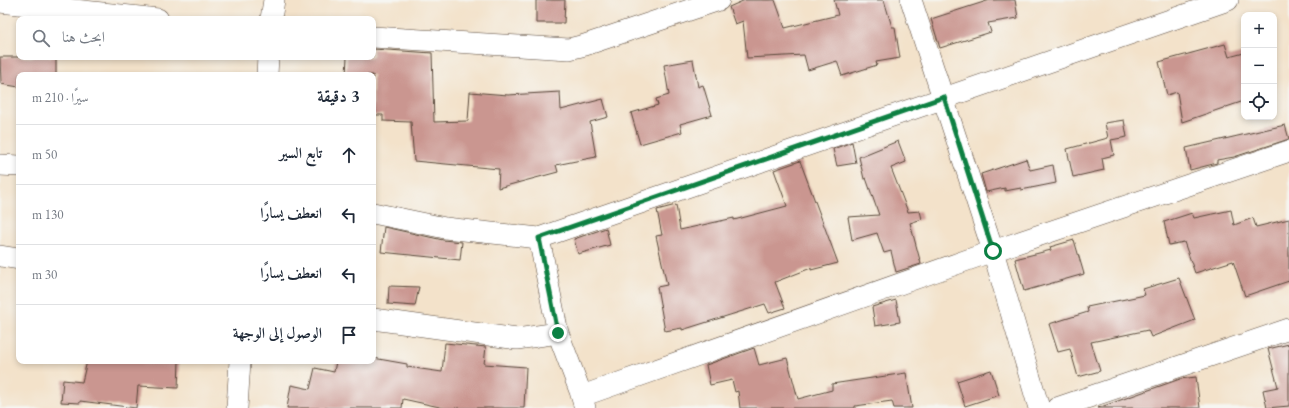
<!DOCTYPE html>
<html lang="ar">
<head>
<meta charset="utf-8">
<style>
	:root { --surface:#fff; --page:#f2f2f3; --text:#1f2937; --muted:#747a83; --line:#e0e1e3 }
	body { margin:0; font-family:"EB Garamond",Amiri,serif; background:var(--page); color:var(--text); direction:rtl }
	.controls { position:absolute; right:12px; top:12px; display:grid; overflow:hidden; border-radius:8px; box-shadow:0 2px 6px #0003 }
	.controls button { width:36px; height:36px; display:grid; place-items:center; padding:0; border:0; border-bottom:1px solid var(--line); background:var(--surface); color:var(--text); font:20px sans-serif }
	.stop { position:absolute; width:12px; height:12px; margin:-9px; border:3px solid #0b8043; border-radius:50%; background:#fff }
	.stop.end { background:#0b8043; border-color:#fff; box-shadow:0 1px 4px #0008 }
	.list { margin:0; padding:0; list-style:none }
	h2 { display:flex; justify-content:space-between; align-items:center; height:52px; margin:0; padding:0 16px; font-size:17px }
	h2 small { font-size:13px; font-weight:400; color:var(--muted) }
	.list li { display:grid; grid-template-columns:26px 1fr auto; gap:12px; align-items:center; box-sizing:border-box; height:60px; padding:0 16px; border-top:1px solid var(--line) }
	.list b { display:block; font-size:15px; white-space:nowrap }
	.list em { font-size:13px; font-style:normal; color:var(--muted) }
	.icon { flex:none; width:22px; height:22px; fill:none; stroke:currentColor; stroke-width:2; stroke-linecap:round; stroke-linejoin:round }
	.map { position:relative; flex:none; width:1289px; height:408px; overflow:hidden; direction:ltr }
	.search { position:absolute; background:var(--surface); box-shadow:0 2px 6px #0003; left:16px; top:16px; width:360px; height:44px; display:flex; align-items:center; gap:10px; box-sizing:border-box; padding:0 14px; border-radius:8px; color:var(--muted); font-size:15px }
	.panel { position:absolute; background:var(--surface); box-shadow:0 2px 6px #0003; left:16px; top:72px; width:360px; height:292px; border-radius:8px; direction:rtl }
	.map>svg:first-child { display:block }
	.building { fill:#ca9690 }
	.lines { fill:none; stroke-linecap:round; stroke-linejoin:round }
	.street-casing { stroke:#574638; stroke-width:22 }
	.street { stroke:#fff; stroke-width:21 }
	.route { stroke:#0b8043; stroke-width:5 }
</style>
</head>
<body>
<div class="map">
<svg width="1289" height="408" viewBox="0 0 1289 408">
	<rect width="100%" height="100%" fill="#f6f6f2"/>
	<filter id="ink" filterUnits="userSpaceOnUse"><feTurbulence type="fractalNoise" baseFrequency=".025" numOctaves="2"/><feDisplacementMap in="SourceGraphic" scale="8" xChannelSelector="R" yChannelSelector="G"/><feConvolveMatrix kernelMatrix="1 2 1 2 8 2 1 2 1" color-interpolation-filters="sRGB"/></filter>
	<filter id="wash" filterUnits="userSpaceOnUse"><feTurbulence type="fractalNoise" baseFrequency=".012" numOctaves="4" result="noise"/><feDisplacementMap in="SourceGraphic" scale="16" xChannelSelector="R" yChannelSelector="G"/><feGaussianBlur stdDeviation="0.9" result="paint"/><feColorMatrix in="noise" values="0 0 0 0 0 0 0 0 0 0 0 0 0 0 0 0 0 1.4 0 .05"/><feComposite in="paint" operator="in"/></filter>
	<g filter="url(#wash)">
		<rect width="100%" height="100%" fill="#f3e2ca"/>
		<g id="blocks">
			<path class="building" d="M536,0H565L564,23H536Z
				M745,0H775L785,28L838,15L834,0H884L892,27H895L900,58L876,62L877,65L842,76L837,61L808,70L804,55L747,58L743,21L735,24L729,7Z
				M990,0H1015L1018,18L988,23L991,32L940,48L931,19Z
				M1225,44L1229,57L1244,53V101L1182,122L1177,92L1167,95L1159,62Z
				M373,49L432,53L434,122L468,121L470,92L508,95L560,92L561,110L603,99L608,117L590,122L596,157L556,165L558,172L498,188L499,169L414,161L411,122L383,121V115H373V75H346L347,57H373Z
				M0,57H56V75H19V87L1,84Z
				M693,60L698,87L703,85L712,115L680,124L682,132L640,144L631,113L658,105L656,99L669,95L664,65Z
				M1124,120L1127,137L1111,140L1114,155L1102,158L1104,170L1073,177L1067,149L1108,138L1105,123Z
				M1285,125L1289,139L1234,157L1217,160V163L1190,170L1186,148Z
				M898,141L906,162L891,168L908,212L920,211L922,219L910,223L921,264L896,272L891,251L884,253L877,233L852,240L848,217L879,215L866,178L864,179L859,157Z
				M852,142L856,163L837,166L833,149Z
				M1026,159L1030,170L1053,165L1056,183L1021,190V188L1005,191V188L986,192L981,174Z
				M800,161L838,263L811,270V268L775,282L785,308L769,313L765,304L682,330V328L665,331L657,287L667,285L656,236L662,235L657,210L676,205L680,230L734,218V220L787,206L774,170Z
				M1231,210L1234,225L1253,218L1256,227L1289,219V281L1245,296L1233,261L1195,273L1184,242L1169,245L1164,222L1192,213L1194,218Z
				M384,227L443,240L462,242L460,260L381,252Z
				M606,228L610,245L578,254L574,239Z
				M1074,240L1084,274L1024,291L1015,259L1051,250L1050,247Z
				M1179,278L1195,320L1151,337L1148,330L1091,342L1100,371L1078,377L1070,349L1058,352L1049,324L1088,312L1087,307L1145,295L1143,289Z
				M389,286L419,287L415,306L388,304Z
				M896,300L900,322L875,326L872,307Z
				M445,343L486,347L484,364L526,367L524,408H444L403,399L402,408H287L291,385L310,389L315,368L334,372L336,361H373V358L407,364V367L442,372Z
				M1289,344V406L1267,408L1263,390L1278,387L1268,349Z
				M754,348L759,365L787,358L798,399L832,390V384L906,373L912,408H894L892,401L855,406V408H740L738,391L735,392L732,380L710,385L706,365Z
				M87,361H179L178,388L138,386L136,408L80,401V403L61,402L63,380L82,382Z
				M991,370L999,395L965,406L957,381Z
				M1196,377L1200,408H1098L1180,379Z"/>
		</g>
	</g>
	<g filter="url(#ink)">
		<use href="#blocks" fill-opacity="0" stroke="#574638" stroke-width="1"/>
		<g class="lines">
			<defs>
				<path id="street" d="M911,0L993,251L1039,408
					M0,2L158,19
					M271,19L274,0
					M373,37L569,49L585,45L719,0
					M267,75L268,57
					M0,165L19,166
					M373,213L445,228L539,238L1228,0
					M539,238L558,333L580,391L585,408
					M0,256L19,259
					M373,319L517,339L558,333
					M582,396L993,251L1289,151
					M237,408L240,361
					M1057,408L1289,329"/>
			</defs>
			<use href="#street" class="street-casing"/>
			<use href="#street" class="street"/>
		</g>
	</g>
	<g class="lines" filter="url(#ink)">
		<path class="route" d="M558,333L539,238L944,97L993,251"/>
	</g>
</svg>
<div class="controls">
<button>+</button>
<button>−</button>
<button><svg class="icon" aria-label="locate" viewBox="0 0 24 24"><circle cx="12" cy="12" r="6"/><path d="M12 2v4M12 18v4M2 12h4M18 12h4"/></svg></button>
</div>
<div class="stop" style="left:993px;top:251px"></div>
<div class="stop end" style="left:558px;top:333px"></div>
<div class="search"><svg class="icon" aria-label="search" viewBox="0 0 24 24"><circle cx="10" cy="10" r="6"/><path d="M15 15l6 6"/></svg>ابحث هنا</div>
<section class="panel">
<h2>3 دقيقة<small>سيرًا · 210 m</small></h2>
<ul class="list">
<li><svg class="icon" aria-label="ahead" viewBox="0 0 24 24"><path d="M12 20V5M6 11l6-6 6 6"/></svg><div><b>تابع السير</b></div><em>50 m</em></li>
<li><svg class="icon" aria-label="left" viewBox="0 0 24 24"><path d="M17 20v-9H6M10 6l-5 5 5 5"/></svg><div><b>انعطف يسارًا</b></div><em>130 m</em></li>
<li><svg class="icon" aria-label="left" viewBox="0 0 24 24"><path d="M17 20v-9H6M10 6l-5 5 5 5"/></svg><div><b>انعطف يسارًا</b></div><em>30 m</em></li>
<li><svg class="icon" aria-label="arrive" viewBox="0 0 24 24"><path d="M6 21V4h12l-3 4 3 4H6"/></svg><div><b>الوصول إلى الوجهة</b></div></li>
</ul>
</section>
</div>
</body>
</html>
